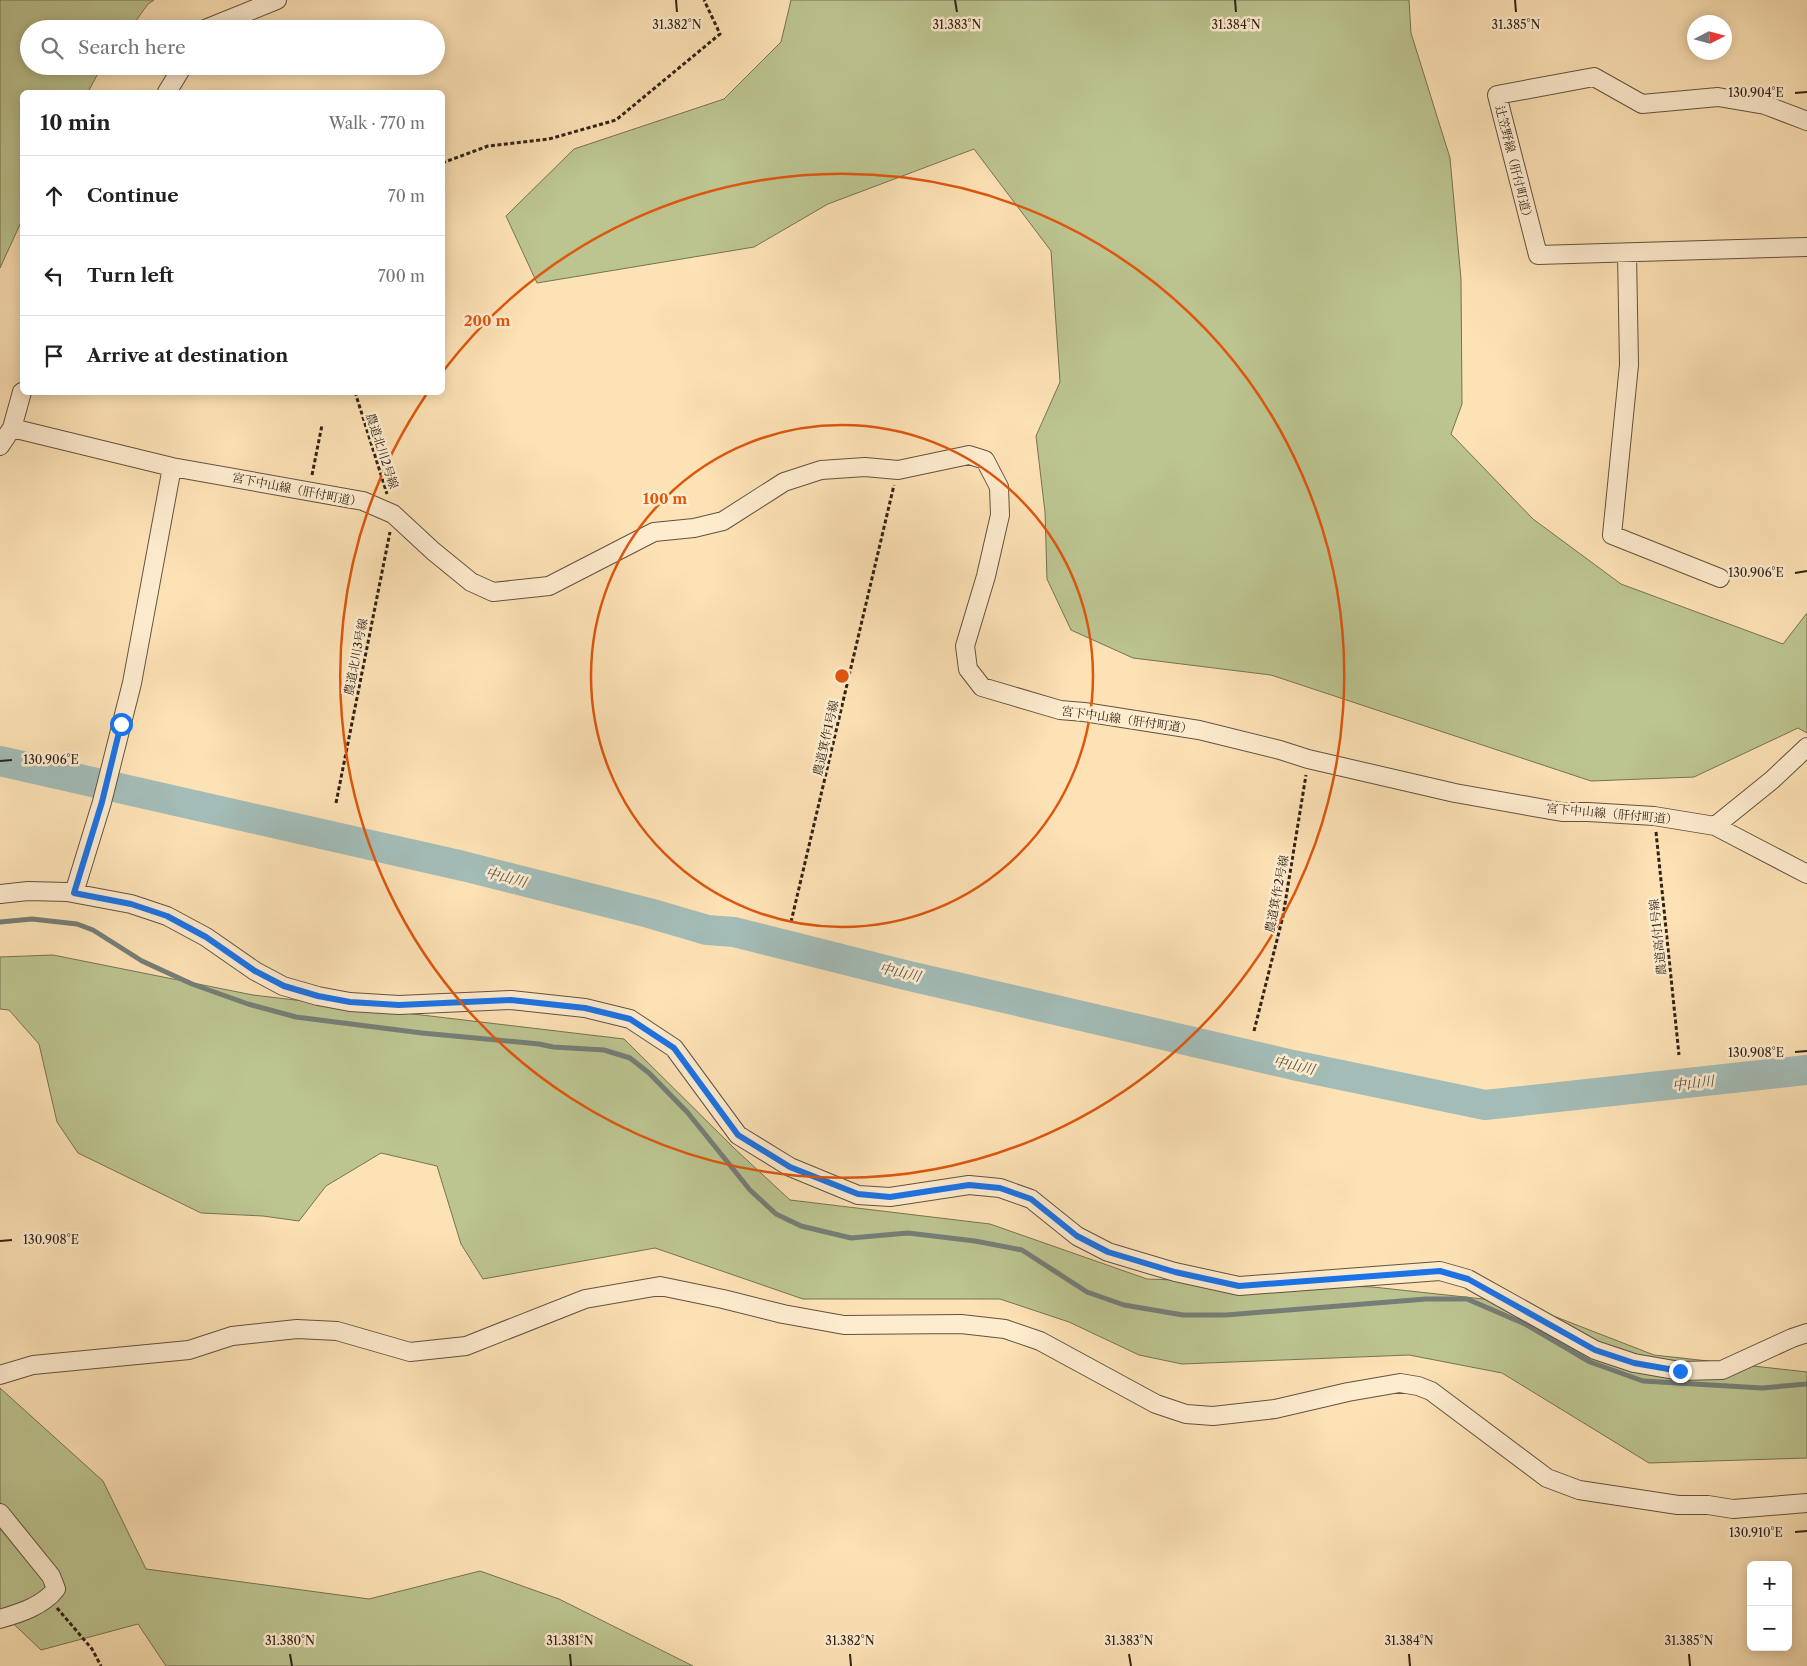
<!DOCTYPE html>
<html lang="en">
<head>
<meta charset="utf-8">
<style>
	:root { --surface:#fff; --page:#f2f2f2; --text:#202124; --muted:#757577; --line:#e0e0e0 }
	body { margin:0; font-family:"Libre Caslon Text","Noto Serif JP",serif; background:var(--page); color:var(--text) }
	.controls { position:absolute; right:15px; bottom:15px; display:grid; overflow:hidden; border-radius:8px; box-shadow:0 2px 12px #0003 }
	.controls button { width:45px; height:45px; display:grid; place-items:center; padding:0; border:0; border-bottom:1px solid var(--line); background:var(--surface); color:var(--text); font:25px sans-serif }
	.compass { position:absolute; left:1687px; top:15px; width:45px; height:45px; border-radius:50%; background:var(--surface); box-shadow:0 2px 12px #0003; rotate:84deg }
	.stop { position:absolute; width:15px; height:15px; margin:-11px; border:4px solid #1a73e8; border-radius:50%; background:#fff }
	.stop.end { background:#1a73e8; border-color:#fff; box-shadow:0 1px 5px #0008 }
	.list { margin:0; padding:0; list-style:none }
	h2 { display:flex; justify-content:space-between; align-items:center; height:65px; margin:0; padding:0 20px; font-size:21px }
	h2 small { font-size:16px; font-weight:400; color:var(--muted) }
	.list li { display:grid; grid-template-columns:32px 1fr auto; gap:15px; align-items:center; box-sizing:border-box; height:80px; padding:0 20px; border-top:1px solid var(--line) }
	.list b { display:block; font-size:19px; white-space:nowrap }
	.list em { font-size:16px; font-style:normal; color:var(--muted) }
	.icon { flex:none; width:28px; height:28px; fill:none; stroke:currentColor; stroke-width:2; stroke-linecap:round; stroke-linejoin:round }
	.map { position:relative; flex:none; width:1807px; height:1666px; overflow:hidden }
	.search { position:absolute; background:var(--surface); box-shadow:0 2px 12px #0003; left:20px; top:20px; width:425px; height:55px; display:flex; align-items:center; gap:12px; box-sizing:border-box; padding:0 18px; border-radius:28px; color:var(--muted); font-size:19px }
	.panel { position:absolute; background:var(--surface); box-shadow:0 2px 12px #0003; left:20px; top:90px; width:425px; height:305px; border-radius:8px }
	.map>svg:first-child { display:block }
	.green { fill:#bcc490; stroke:#767354 }
	.lines { fill:none; stroke-linecap:round; stroke-linejoin:round }
	.stream { stroke:#757e77; stroke-width:5 }
	.river { stroke:#a3bcb7; stroke-width:30 }
	.minor-casing { stroke:#63523f; stroke-width:20 }
	.path { stroke:#302218; stroke-width:3; stroke-dasharray:4 2.5; stroke-linecap:butt }
	.minor { stroke:#feeccf; stroke-width:18 }
	.route { stroke:#1a73e8; stroke-width:6 }
	.ticks { fill:none; stroke:#302218; stroke-width:2 }
	.ring { fill:none; stroke:#df560d; stroke-width:2.5 }
	.labels { text-anchor:middle; stroke-width:5; stroke-linejoin:round; paint-order:stroke }
	.street-label { font-size:12px; fill:#302218; stroke:#feeccf }
	.water-label { font-size:14px; font-style:italic; fill:#525048; stroke:#feeccf }
	.ticks-label { font-size:12px; text-anchor:middle; fill:#302218; stroke:#feeccf; stroke-width:5; stroke-linejoin:round; paint-order:stroke }
	.centre { fill:#df560d; stroke:#feeccf; stroke-width:2.5 }
	.ring-label { font-size:15px; text-anchor:middle; font-weight:bold; fill:#df560d; stroke:#feeccf; stroke-width:5; stroke-linejoin:round; paint-order:stroke }
</style>
</head>
<body>
<div class="map">
<svg width="1807" height="1666" viewBox="0 0 1807 1666">
	<rect width="100%" height="100%" fill="#fde2b5"/>
	<filter id="stains"><feTurbulence type="fractalNoise" baseFrequency=".004" numOctaves="4"/><feColorMatrix values="0 0 0 0 .2 0 0 0 0 .09 0 0 0 0 .02 0 0 0 .5 -.17"/></filter>
	<radialGradient id="worn" r=".72"><stop offset=".6" stop-color="#630" stop-opacity="0"/><stop offset="1" stop-color="#630" stop-opacity=".3"/></radialGradient>
	<path class="green" d="M0,0H154L148,4L130,29H29V66H102L88,92H22V220L0,268Z
		M791,0H1409L1411,33L1450,158L1461,279L1462,404L1451,434L1533,519L1621,584L1783,644L1807,613V733L1798,728L1694,777L1591,781L1271,675L1133,658L1071,630L1047,579L1045,512L1036,436L1060,382L1051,251L974,149L828,204L754,247L537,283L506,216L574,149L724,99L781,42Z
		M53,955L253,995L624,1039L735,1149L790,1200L990,1224L1147,1279L1373,1287L1520,1303L1654,1355L1807,1372V1458L1649,1463L1502,1373L1409,1355L1182,1364L1139,1355L1069,1322L1000,1299H803L655,1248L483,1279L461,1244L437,1166L381,1153L326,1186L299,1221L263,1216L201,1213L78,1153L57,1122L39,1044L9,1010L0,1009V957Z
		M0,1388L103,1481L146,1569L369,1599L480,1571L559,1599L693,1666H166L138,1624L41,1650L0,1611Z"/>
	<g class="lines">
		<path class="stream" d="M0,922L32,919L77,924L93,930L142,961L192,984L248,1004L296,1017L422,1033L539,1044L553,1047L604,1050L630,1058L649,1073L688,1113L750,1190L776,1214L801,1226L851,1238L908,1233L975,1241L1022,1250L1087,1292L1124,1305L1183,1315H1226L1426,1299H1467L1525,1324L1590,1362L1643,1381L1762,1388L1807,1384"/>
		<path class="river" d="M0,761L463,866L649,913L707,930L734,932L905,975L1293,1065L1485,1105L1807,1070"/>
		<defs>
			<path id="minor" d="M205,29L277,0
				M167,92L183,66
				M1807,121L1765,105L1718,97L1642,104L1594,77L1497,95L1538,255L1807,247
				M1627,253L1629,365L1612,535L1720,578
				M12,428L22,392
				M0,446L12,428L172,467L363,501L393,514L433,551L471,582L493,592L549,586L654,532L694,528L723,521L784,482L821,470L865,467L898,470L969,455L985,460L999,487L1000,515L986,576L965,646L968,669L982,687L1060,710L1084,712L1199,730L1280,750L1308,759L1455,793L1562,812H1588L1654,816L1715,826L1807,874
				M1715,826L1772,780L1807,747
				M74,893L102,802L132,683L172,467
				M0,894L28,891L67,892L131,904L167,916L206,937L255,971L283,986L318,996L350,1002L399,1005L511,1000L585,1008L630,1019L674,1048L738,1135L790,1167L858,1195L890,1197L969,1185L1000,1188L1031,1199L1077,1236L1108,1252L1175,1272L1239,1286L1440,1271L1468,1279L1595,1350L1634,1363L1680,1371L1722,1370L1792,1338L1807,1333
				M0,1375L33,1365L189,1350L232,1336L297,1329L337,1331L410,1352L466,1346L585,1299L660,1286L723,1299L783,1314L844,1325L961,1324L1005,1329L1040,1341L1156,1404L1186,1414L1213,1416L1275,1409L1348,1392L1400,1383L1418,1386L1431,1391L1547,1478L1579,1490L1678,1505H1708L1733,1509L1807,1503
				M0,1513L51,1576L56,1589C43,1606 20,1613 0,1619"/>
		</defs>
		<use href="#minor" class="minor-casing"/>
		<path class="path" d="M442,163L488,146L549,139L616,120L720,34L704,0
			M355,392L387,494
			M312,475L322,425
			M336,803L390,532
			M1656,832L1679,1055
			M791,922L894,485
			M1254,1031L1283,916L1306,775
			M57,1608L92,1649L101,1666"/>
		<use href="#minor" class="minor"/>
	</g>
	<g class="lines">
		<path class="route" d="M121,724L102,802L74,893L131,904L167,916L206,937L255,971L284,986L318,996L350,1002L399,1005L511,1000L585,1008L630,1019L674,1048L738,1135L790,1167L858,1194L890,1197L969,1185L1000,1188L1031,1199L1077,1236L1108,1252L1175,1272L1239,1286L1440,1271L1468,1279L1595,1350L1634,1363L1680,1371"/>
	</g>
	<path class="ticks" d="M676,0L677,12M955,0L957,12M1235,0L1236,12M1515,0L1516,12M1795,93L1807,92M1795,573L1807,571M0,761L12,760M1795,1052L1807,1051M0,1241L12,1240M1795,1532L1807,1531M290,1654L292,1666M570,1654L571,1666M850,1654L851,1666M1129,1654L1131,1666M1409,1654L1410,1666M1689,1654L1690,1666"/>
	<g class="ring">
		<circle cx="842" cy="676" r="251"/>
		<path d="M444 370A502 502 0 1 1 426 395"/>
	</g>
	<g class="labels">
		<g class="street-label">
			<text transform="translate(1514 164) rotate(76)" y="4">辻笠野線（肝付町道）</text>
			<text transform="translate(382 451) rotate(72)" y="4">農道北川2号線</text>
			<text transform="translate(297 490) rotate(11)" y="4">宮下中山線（肝付町道）</text>
			<text transform="translate(356 657) rotate(-79)" y="4">農道北川3号線</text>
			<text transform="translate(1127 720) rotate(8)" y="4">宮下中山線（肝付町道）</text>
			<text transform="translate(826 738) rotate(-77)" y="4">農道箕作1号線</text>
			<text transform="translate(1612 814) rotate(5)" y="4">宮下中山線（肝付町道）</text>
			<text transform="translate(1277 894) rotate(-79)" y="4">農道箕作2号線</text>
			<text transform="translate(1658 937) rotate(-96)" y="4">農道高付1号線</text>
		</g>
		<g class="water-label">
			<text transform="translate(506 877) rotate(15)" y="5">中山川</text>
			<text transform="translate(900 972) rotate(13)" y="5">中山川</text>
			<text transform="translate(1294 1065) rotate(13)" y="5">中山川</text>
			<text transform="translate(1693 1083) rotate(-6)" y="5">中山川</text>
		</g>
	</g>
	<g class="ticks-label">
		<text x="677" y="29">31.382°N</text>
		<text x="957" y="29">31.383°N</text>
		<text x="1236" y="29">31.384°N</text>
		<text x="1516" y="29">31.385°N</text>
		<text x="1756" y="97">130.904°E</text>
		<text x="1756" y="577">130.906°E</text>
		<text x="51" y="764">130.906°E</text>
		<text x="1756" y="1057">130.908°E</text>
		<text x="51" y="1244">130.908°E</text>
		<text x="1756" y="1537">130.910°E</text>
		<text x="290" y="1645">31.380°N</text>
		<text x="570" y="1645">31.381°N</text>
		<text x="850" y="1645">31.382°N</text>
		<text x="1129" y="1645">31.383°N</text>
		<text x="1409" y="1645">31.384°N</text>
		<text x="1689" y="1645">31.385°N</text>
	</g>
	<circle cx="842" cy="676" r="8" class="centre"/>
	<g class="ring-label">
		<text x="487" y="326">200 m</text>
		<text x="665" y="504">100 m</text>
	</g>
	<rect width="100%" height="100%" filter="url(#stains)"/>
	<rect width="100%" height="100%" fill="url(#worn)"/>
</svg>
<div class="controls">
<button>+</button>
<button>−</button>
</div>
<svg class="compass" viewBox="-18 -18 36 36"><path d="M0-13l5 13h-10z" fill="#e53935"/><path d="M0 13l5-13h-10z" fill="#757577"/></svg>
<div class="stop" style="left:121px;top:724px"></div>
<div class="stop end" style="left:1680px;top:1371px"></div>
<div class="search"><svg class="icon" aria-label="search" viewBox="0 0 24 24"><circle cx="10" cy="10" r="6"/><path d="M15 15l6 6"/></svg>Search here</div>
<section class="panel">
<h2>10 min<small>Walk · 770 m</small></h2>
<ul class="list">
<li><svg class="icon" aria-label="ahead" viewBox="0 0 24 24"><path d="M12 20V5M6 11l6-6 6 6"/></svg><div><b>Continue</b></div><em>70 m</em></li>
<li><svg class="icon" aria-label="left" viewBox="0 0 24 24"><path d="M17 20v-9H6M10 6l-5 5 5 5"/></svg><div><b>Turn left</b></div><em>700 m</em></li>
<li><svg class="icon" aria-label="arrive" viewBox="0 0 24 24"><path d="M6 21V4h12l-3 4 3 4H6"/></svg><div><b>Arrive at destination</b></div></li>
</ul>
</section>
</div>
</body>
</html>
